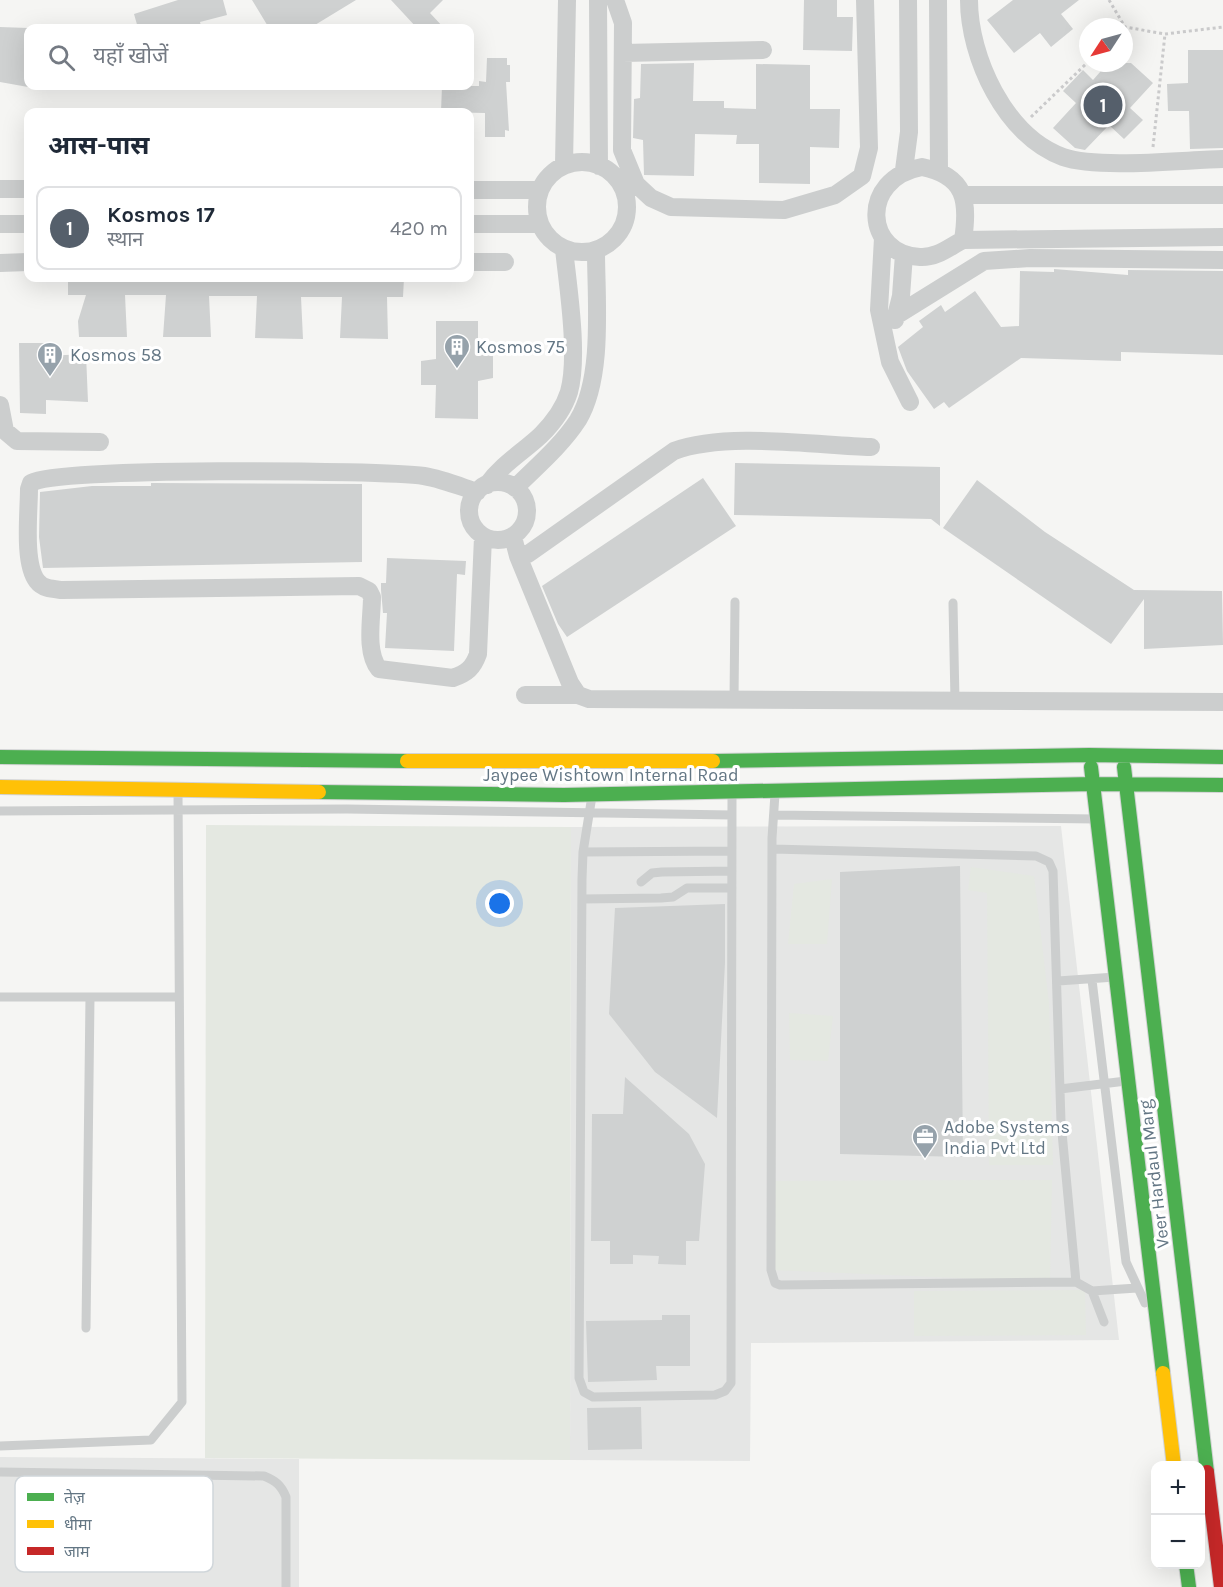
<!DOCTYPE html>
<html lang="hi">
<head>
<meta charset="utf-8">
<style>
	:root { --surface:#fff; --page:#f2f2f3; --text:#1f2937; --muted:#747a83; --line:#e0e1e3; --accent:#555f6b }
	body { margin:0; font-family:Karla,"Noto Sans Devanagari",sans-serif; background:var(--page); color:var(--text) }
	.controls { position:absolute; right:18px; bottom:18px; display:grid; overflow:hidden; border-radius:12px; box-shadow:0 6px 24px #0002 }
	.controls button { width:54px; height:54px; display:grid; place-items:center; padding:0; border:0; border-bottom:2px solid var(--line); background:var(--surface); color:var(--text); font:30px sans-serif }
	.compass { position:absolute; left:1079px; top:18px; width:54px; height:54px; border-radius:50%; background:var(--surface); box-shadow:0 6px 24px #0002; rotate:234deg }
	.you { position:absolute; left:500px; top:904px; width:21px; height:21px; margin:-15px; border:4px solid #fff; border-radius:50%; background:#1a73e8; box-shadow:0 0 0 9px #1a73e833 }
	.badge { display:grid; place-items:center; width:39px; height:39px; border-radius:50%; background:var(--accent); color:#fff; font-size:20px; font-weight:700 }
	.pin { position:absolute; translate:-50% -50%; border:3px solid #fff; box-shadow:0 2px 6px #0006 }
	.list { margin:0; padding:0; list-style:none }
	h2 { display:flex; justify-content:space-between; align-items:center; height:78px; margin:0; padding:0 24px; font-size:26px }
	h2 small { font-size:20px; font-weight:400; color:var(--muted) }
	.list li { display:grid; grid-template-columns:39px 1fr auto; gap:18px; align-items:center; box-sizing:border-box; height:84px; margin:0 12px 12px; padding:0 12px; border:2px solid var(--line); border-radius:12px }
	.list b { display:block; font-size:22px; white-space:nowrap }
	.list p { margin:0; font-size:20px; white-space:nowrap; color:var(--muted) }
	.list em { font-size:20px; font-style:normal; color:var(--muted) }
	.icon { flex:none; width:33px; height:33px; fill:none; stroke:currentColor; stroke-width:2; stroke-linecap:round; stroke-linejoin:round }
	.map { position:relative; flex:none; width:1223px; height:1587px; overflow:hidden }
	.search { position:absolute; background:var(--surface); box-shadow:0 6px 24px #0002; left:24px; top:24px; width:450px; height:66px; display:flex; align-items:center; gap:15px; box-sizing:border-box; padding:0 21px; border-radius:12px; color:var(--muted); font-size:22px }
	.panel { position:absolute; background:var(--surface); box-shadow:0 6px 24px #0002; left:24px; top:108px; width:450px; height:174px; border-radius:12px }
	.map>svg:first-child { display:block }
	.built { fill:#e5e6e5 }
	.green { fill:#e4e8e1 }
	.building { fill:#cfd1d1 }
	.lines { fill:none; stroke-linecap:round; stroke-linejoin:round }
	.fast-casing { stroke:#d2d3d4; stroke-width:16 }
	.slow-casing { stroke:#d2d3d4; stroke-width:16 }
	.jam-casing { stroke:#d2d3d4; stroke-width:16 }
	.path { stroke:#cacacb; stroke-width:3; stroke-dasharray:3 3; stroke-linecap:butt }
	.lane { stroke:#cccece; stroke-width:9 }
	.street { stroke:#cccece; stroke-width:18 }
	.fast { stroke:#4caf50; stroke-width:14 }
	.slow { stroke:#ffc107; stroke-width:14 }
	.jam { stroke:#c62828; stroke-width:14 }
	.labels { text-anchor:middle; stroke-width:6; stroke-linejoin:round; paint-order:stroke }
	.poi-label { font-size:18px; fill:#637684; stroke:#fff; text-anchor:start }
	.street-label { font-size:18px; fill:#637684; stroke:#fff }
	.key { fill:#fff; stroke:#d0d6da; stroke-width:1.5 }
	.key-label { font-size:16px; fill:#637684 }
</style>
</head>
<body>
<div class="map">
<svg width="1223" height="1587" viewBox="0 0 1223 1587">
	<rect width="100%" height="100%" fill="#f5f5f3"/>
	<path class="built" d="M1061,826L1119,1340L751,1343L750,1461L570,1460L571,827Z
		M0,1457L299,1459V1587H0Z"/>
	<path class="green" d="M206,825L571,827L570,1460L205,1458Z
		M971,867L1034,876L1049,1003L1053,1165H989L987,893L968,890Z
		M832,879L827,944H788L794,884Z
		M789,1013L833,1016L828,1061L790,1060Z
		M1052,1180L1050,1282L771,1270L772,1181Z
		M1085,1290L1086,1335L914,1336V1291Z"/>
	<path class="building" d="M178,0H223L227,15L200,22L201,26L193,28H138L134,14Z
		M252,0H356L310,28H269Z
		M391,0H443L430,13L444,28H417Z
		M804,0H837V17H853L852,51L803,50Z
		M1013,0H1079L1061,14L1073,29L1051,47L1040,33L1014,53L987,20Z
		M0,27L28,28V87L0,82Z
		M1188,50H1223V148L1190,149L1189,111H1168L1167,84L1188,83Z
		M487,58H507V65H510V82H506L509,131L505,130V137H485V113L441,112L442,86H479V81L486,82Z
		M694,63L693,101H724V108L756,109V64L810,65V109H840L839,148L810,147V184L759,183V144H736L737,135L695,134L694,176L644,175L643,140L633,138L634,99L640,98L641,64Z
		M1108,63H1131L1153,83L1130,108L1143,120L1124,139L1109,125L1085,150L1075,148L1053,128L1076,103L1063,91L1083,70L1093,80Z
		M1054,269L1128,275V270L1223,271V355L1121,352V361L1021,358L949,408L944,402L934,409L907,371L898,347L923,327L919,321L941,305L945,312L975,291L1001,327L1019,326L1020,271L1054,272Z
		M68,278H404L403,297H387L388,339L340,338L342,297H301L303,339L255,338L257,296H209L211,337H163L166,295H125L127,337H79L78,321L86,295H68Z
		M436,321H478V354H493V378L478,381V419L435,418L436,385H421V361L436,359Z
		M19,343H45V356L86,354L88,402L46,400V414L20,413Z
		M735,463L940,467V526L931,519L734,515Z
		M703,478L736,526L567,637L558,624L542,586Z
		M977,480L1045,532L1134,590L1222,591L1223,645L1144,649V599L1111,644L943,528Z
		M151,483L362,484V562L43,568L39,537L40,492L92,486H151Z
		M387,558L466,561L465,575L457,574L454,651L385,648L387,613H383L381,590V583H386Z
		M960,866L963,1157L840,1154V872Z
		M725,904V963L717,1118L655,1072L609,1014L615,908Z
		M625,1077L689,1134L705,1164L699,1241H686V1265L658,1264L659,1256L633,1255V1264H610V1241H591L592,1114H623Z
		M662,1315H690V1366H656L657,1380L588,1382L586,1321L662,1320Z
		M641,1407L642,1449L588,1450L587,1408Z"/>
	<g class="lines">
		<defs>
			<path id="fast" d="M0,757L407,761
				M713,761L1089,755L1223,757
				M1091,767L1163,1373
				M1124,767L1207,1472
				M319,792L564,795L1094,784L1223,785
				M1186,1564L1189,1587"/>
			<path id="slow" d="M407,761H713
				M0,787L319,792
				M1163,1373L1174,1466"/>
			<path id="jam" d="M1207,1472L1221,1587"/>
		</defs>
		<use href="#fast" class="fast-casing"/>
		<use href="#slow" class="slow-casing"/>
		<use href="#jam" class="jam-casing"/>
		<path class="path" d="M1109,0L1125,27L1165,34L1223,27
			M1031,117L1088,62
			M1153,147L1165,34"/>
		<path class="lane" d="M953,603L955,701
			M734,700L735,602
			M775,794L772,838L771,1270L775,1283L780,1285L1076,1282L1092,1291L1104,1322
			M592,796L583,852L582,879L579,1378L584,1392L593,1397L715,1395L725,1391L731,1383L732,795
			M0,811L347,809L732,815
			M774,815L1096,819
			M773,849L1036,856L1049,862L1053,871L1061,1122L1076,1282
			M583,852L731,851
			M641,882L652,873L662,872L732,871
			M582,899L661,898L673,897L687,888H732
			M1092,980L1126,1262L1145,1303
			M1058,981L1115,977
			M0,997H179
			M1060,1089L1126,1081
			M1092,1291L1137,1288
			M86,1328L90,997
			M0,1446L151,1440L182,1402L178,792
			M0,1472L264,1476C276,1481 281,1485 286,1497V1587"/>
		<path class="street" d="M598,0L599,166
			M615,0L623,23L622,150L636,184L651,198L671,207L784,210L835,195L862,176L869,148L865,0
			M938,0L939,170
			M969,0C969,57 1005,136 1063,157C1098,169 1182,160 1223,159
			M623,53L763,50
			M537 207a45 45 0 1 1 90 0a45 45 0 1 1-90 0Z
			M564,165L567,0
			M922,167C966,176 969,201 963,240C949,247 937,258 920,257C865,255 858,179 922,167Z
			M904,170L909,132L908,0
			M0,189H28
			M470,190H540
			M964,195H1223
			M0,224H28
			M470,224H540
			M883,238L879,310L890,362L910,402
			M963,240L1223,237
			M470,262H505
			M0,263L28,262
			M897,315L984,261L1030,258L1223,260
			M895,320L901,296L904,254
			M0,405L5,431L17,441L100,442
			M469 511a29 29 0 1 1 58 0a29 29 0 1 1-58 0Z
			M487,485C502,464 523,452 541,435C552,424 564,408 569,392C579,356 568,287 564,249
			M515,488C536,467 562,445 578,420C604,377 596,300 596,251
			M477,492C459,486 442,479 424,476C383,470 49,467 31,483L29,489C29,512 23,563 37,581C43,589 53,589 62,590L359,586L369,591L372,597C372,618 365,652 379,669L453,678C467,673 473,668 478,654L483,537
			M513,537L518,556L528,554L674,451C725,432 814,445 871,447
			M518,556L570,683L578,695L589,699L1223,702
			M525,695H578"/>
		<use href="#fast" class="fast"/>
		<use href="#slow" class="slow"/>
		<use href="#jam" class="jam"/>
	</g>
	<defs>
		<symbol id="building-pin" viewBox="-11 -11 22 30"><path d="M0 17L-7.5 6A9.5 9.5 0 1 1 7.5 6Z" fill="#96a2ab" stroke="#fff"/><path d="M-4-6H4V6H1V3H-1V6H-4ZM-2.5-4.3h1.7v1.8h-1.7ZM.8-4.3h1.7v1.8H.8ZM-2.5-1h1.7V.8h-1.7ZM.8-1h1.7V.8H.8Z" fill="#fff"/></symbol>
		<symbol id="office-pin" viewBox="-11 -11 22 30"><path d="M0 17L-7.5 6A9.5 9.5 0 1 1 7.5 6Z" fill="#96a2ab" stroke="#fff"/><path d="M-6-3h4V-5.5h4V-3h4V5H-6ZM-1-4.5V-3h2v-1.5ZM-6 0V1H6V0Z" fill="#fff"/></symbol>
	</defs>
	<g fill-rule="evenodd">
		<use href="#building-pin" x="442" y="332" width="30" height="40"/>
		<use href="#building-pin" x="35" y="340" width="30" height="40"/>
		<use href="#office-pin" x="910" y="1122" width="30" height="40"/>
	</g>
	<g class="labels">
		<g class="poi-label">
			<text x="476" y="353">Kosmos 75</text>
			<text x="70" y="361">Kosmos 58</text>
			<text x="944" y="1133">Adobe Systems<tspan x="944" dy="21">India Pvt Ltd</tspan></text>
		</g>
		<g class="street-label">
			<text x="611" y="781">Jaypee Wishtown Internal Road</text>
			<text transform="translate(1154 1174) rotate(-97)" y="6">Veer Hardaul Marg</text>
		</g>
	</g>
	<rect x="15" y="1476" width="198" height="96" rx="9" class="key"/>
	<rect x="27" y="1493" width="27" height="8" fill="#4caf50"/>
	<rect x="27" y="1520" width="27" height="8" fill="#ffc107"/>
	<rect x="27" y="1547" width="27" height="8" fill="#c62828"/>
	<g class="key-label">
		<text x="64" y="1503">तेज़</text>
		<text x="64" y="1530">धीमा</text>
		<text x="64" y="1557">जाम</text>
	</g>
</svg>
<div class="controls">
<button>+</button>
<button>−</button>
</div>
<svg class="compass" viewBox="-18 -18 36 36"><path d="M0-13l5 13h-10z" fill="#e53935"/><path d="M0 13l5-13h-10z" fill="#747a83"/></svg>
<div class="you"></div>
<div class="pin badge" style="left:1103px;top:105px">1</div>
<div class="search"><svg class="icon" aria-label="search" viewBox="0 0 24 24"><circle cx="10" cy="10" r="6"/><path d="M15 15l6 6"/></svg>यहाँ खोजें</div>
<section class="panel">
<h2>आस-पास<small></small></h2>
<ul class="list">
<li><span class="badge">1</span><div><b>Kosmos 17</b><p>स्थान</p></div><em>420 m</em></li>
</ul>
</section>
</div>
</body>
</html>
